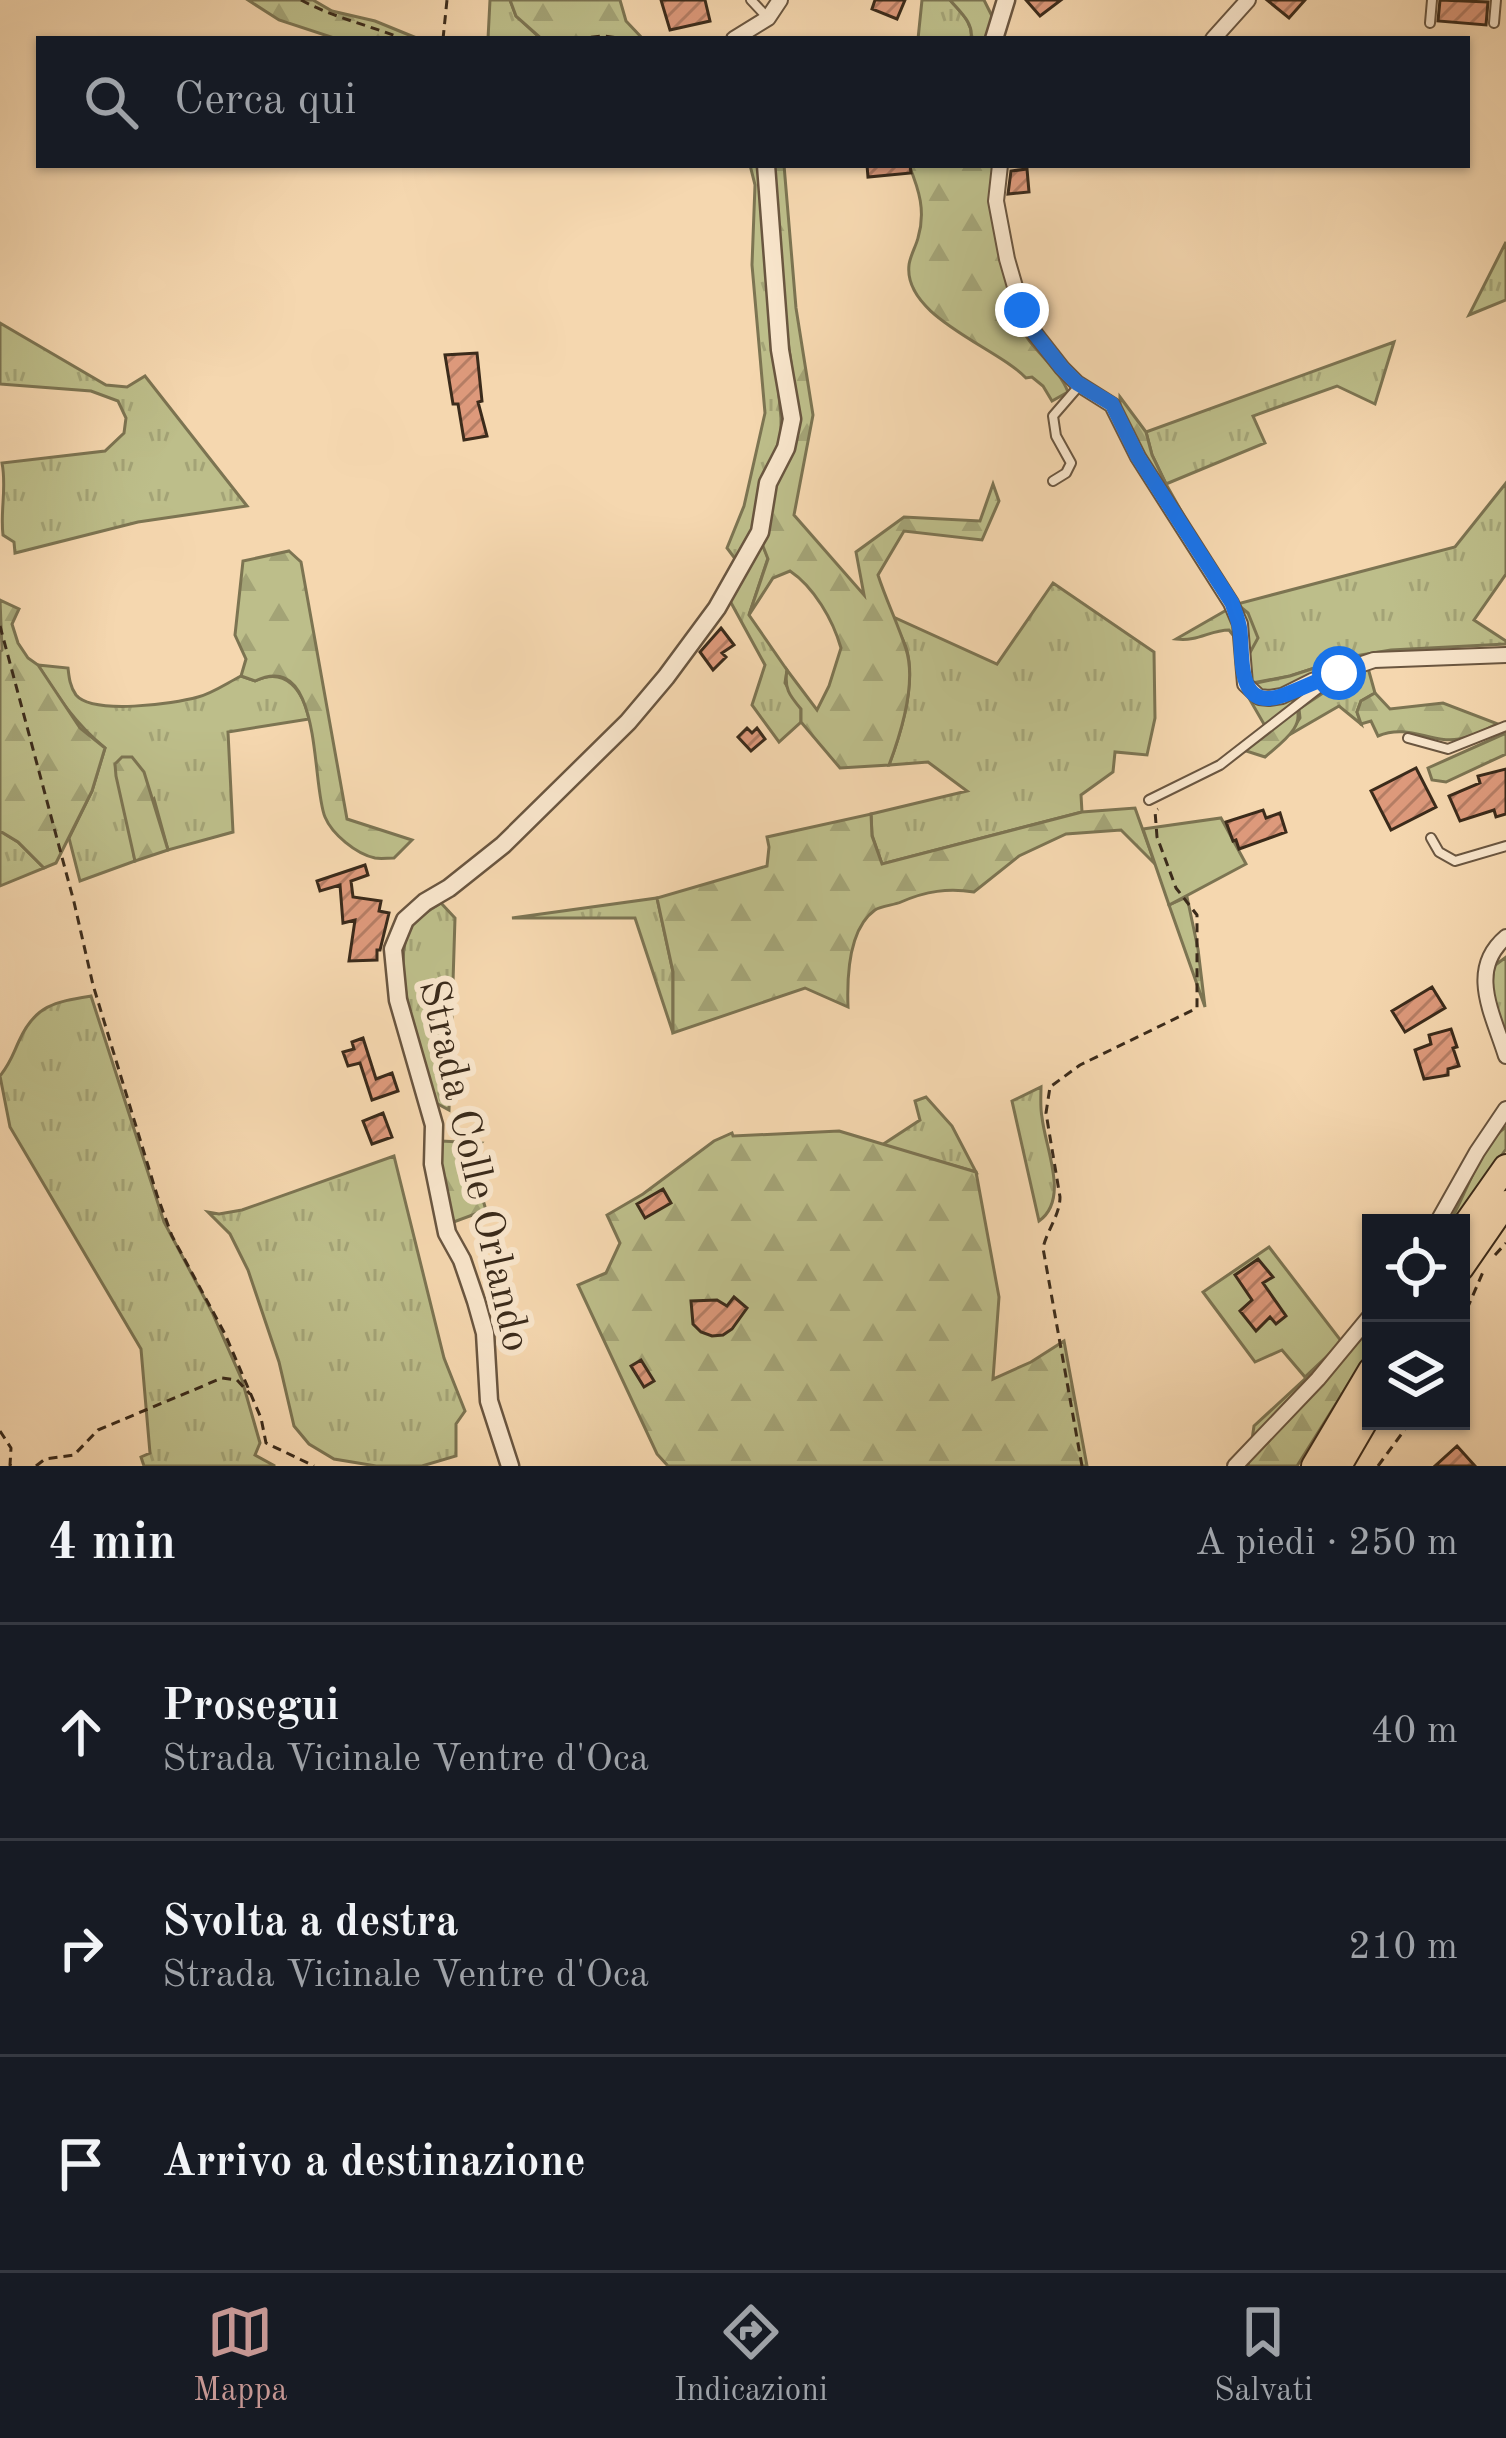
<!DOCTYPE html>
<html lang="it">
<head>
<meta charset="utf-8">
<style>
	:root { --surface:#171b24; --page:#242831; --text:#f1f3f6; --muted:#9ea1a6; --line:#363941; --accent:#c59692 }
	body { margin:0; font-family:"Old Standard TT",serif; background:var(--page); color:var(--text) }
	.controls { position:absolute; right:36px; bottom:36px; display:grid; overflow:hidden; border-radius:0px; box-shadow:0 3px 9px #0004 }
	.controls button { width:108px; height:108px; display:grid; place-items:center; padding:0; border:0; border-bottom:3px solid var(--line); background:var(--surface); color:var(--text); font:60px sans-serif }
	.stop { position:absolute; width:36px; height:36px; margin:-27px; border:9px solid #1a73e8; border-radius:50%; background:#fff }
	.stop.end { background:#1a73e8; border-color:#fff; box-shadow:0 3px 12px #0008 }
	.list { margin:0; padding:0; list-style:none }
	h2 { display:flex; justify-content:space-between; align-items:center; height:156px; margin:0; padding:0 48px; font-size:51px }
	h2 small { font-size:39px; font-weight:400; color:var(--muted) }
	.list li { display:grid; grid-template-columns:78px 1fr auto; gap:36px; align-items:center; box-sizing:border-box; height:216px; padding:0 48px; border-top:3px solid var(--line) }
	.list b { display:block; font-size:45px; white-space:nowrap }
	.list p { margin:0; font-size:39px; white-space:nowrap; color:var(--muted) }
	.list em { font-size:39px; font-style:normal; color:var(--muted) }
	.icon { flex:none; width:66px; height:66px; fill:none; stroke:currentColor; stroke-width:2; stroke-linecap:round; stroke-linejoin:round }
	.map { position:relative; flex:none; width:1506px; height:1466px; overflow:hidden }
	.search { position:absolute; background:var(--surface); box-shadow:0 3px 9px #0004; left:36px; right:36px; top:36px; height:132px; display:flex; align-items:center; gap:30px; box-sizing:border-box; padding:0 42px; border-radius:0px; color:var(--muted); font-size:45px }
	.sheet { height:804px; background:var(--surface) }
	nav { display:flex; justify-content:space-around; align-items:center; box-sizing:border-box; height:168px; border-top:3px solid var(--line); background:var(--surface); font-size:33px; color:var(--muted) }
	nav a { display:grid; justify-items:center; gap:6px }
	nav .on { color:var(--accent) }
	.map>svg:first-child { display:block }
	.grass { fill:url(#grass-tufts); stroke:#7c7452; stroke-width:3 }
	.forest { fill:url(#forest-firs); stroke:#7c7452; stroke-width:3 }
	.garden { fill:#bdbe8a; stroke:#7c7452; stroke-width:3 }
	.building { fill:url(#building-hatch); stroke:#3b2b1b; stroke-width:3 }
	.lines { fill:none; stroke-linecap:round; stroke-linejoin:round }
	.service-casing { stroke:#6a5640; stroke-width:12 }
	.minor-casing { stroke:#6a5640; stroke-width:18 }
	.tertiary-casing { stroke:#6a5640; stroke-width:21 }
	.trunk-casing { stroke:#3b2b1b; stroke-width:28 }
	.path { stroke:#3b2b1b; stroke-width:3; stroke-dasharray:9 6; stroke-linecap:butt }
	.service { stroke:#f8e5cb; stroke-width:8 }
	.minor { stroke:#f8e5cb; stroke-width:14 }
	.tertiary { stroke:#f8e5cb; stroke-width:16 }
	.trunk { stroke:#f5d7af; stroke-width:24 }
	.route { stroke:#1a73e8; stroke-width:15 }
	.labels { text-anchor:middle; stroke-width:12; stroke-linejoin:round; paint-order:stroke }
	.street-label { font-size:42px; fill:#3b2b1b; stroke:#f8e5cb }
</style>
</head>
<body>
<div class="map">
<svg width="1506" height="1466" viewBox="0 0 1506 1466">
	<defs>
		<pattern id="grass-tufts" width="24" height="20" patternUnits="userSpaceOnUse" patternTransform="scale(3)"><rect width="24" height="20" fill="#bdbe8a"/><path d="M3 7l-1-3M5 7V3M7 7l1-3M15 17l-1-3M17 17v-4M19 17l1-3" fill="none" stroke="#a3a376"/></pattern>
		<pattern id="forest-firs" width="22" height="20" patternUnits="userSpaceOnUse" patternTransform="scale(3)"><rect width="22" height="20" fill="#bdbe8a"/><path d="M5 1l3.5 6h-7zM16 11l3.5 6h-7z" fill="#a3a376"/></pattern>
		<pattern id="building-hatch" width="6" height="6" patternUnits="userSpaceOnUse" patternTransform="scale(3)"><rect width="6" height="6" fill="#dd997b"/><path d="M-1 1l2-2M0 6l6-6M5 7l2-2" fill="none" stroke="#b47d64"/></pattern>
	</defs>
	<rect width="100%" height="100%" fill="#f5d7af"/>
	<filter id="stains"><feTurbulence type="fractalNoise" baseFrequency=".00167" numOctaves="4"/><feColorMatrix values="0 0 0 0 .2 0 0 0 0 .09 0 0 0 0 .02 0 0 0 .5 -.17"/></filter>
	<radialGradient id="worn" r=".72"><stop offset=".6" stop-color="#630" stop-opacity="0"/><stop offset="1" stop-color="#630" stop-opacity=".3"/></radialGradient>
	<path class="grass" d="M490,0H510L516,16L541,39H488Z
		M922,0H950C960,12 974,23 971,39H918Z
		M750,165H758L781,418V436L761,489L757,521L739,564L727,548L744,506L765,413L752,265L755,185Z
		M1506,242V300L1469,315Z
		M0,323L106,385L127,387L145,376L247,506L138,522L15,553L14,542L3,535C0,510 7,488 2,463L105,451L124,433L126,418L118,401L91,391L0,384Z
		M1394,342L1375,404L1337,386L1253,416L1265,443L1166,484L1152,455L1146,432Z
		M1506,483V574L1474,620L1506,641V644L1391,650L1349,657L1290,676L1247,684L1237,604L1455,547Z
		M761,541L768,558L749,615L787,670L785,683L801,709V722L779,742L752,705L765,665L729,599L744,577Z
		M1053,583L1154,652L1155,718L1147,755L1115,752L1113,772L1081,795L1082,812L882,864L872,835L871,814L967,791L928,762L889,765C901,733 916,685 907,651C904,639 896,627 891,616L997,664Z
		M38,665L68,668C69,677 70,687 76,695C93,715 173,704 198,697C213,693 227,683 241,676L255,681C286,666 303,691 309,719L228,732L233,832L168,850L154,799L129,825L135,861L80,881L69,838L92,791L105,748C75,723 59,699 38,665Z
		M1368,668L1375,693L1361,701L1357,712L1361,724L1339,706L1289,735L1300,718L1299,709L1344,679Z
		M1506,733V754L1446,782L1432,780L1428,768Z
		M0,831L18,842L44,868L0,886Z
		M657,898L673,972V1033L635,918H512Z
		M441,903L455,918L449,1110L436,1103C424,1059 387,967 411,927C418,916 430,910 441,903Z
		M1506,957V1044L1489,996L1490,969Z
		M91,996L164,1222L212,1312L242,1380L260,1443L255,1455L275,1466H144L141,1457L150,1453L141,1349L10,1127L0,1076C11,1062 12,1056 19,1041C35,1005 55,1002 91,996Z
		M1041,1087C1041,1097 1040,1107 1042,1117C1045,1148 1070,1199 1039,1221L1012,1101Z
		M926,1097L952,1126L976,1172L882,1145L920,1120L915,1101Z
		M1506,1127V1149L1454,1223H1449C1466,1196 1480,1144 1506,1127Z
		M394,1156L444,1358L465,1411L456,1424V1456L422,1466H376L334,1459L309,1444L294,1426L279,1362L248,1270L230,1234L208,1212L219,1214L242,1210Z"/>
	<path class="forest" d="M248,0H313L332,11L375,21L419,39H337L279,20Z
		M510,0H620L626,21L643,39H542L516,16Z
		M950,0H984L994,20L990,39H971C974,23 960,12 950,0Z
		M770,165H784L796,308L813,415L794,515L864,595L856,552L904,517L980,521L993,484L999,501L982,540L904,531L878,575C886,600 898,624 906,649C917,683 901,733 889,765L840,768L801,722V709C789,695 784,688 787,670L817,710L829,686L841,648C833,620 814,587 790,571L773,578L749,615L768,559L761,541L796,400L782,297Z
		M909,165H997C1001,213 1000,279 1019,324C1031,350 1058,366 1068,392L1052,401L1043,386L1032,377L1026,378C997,347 903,317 909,265C910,256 916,246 918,238C926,211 919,190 909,165Z
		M1120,397L1146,432L1152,455L1166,484L1198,541L1154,476L1120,409Z
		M289,551L301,562L347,819L412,840L394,858C387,858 381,859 375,858C356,854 332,834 325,817C311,784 323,648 255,681L241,676L246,659L235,635L243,561Z
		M0,600L19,609L12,624L18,643L28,658L38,665L80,728L105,748L92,791L56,863L44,868L18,842L0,831V652L2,650Z
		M1237,604L1248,613L1258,638L1247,658L1246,637L1233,635L1229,630C1210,630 1198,642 1176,639Z
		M1349,657L1348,667L1302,693L1293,702C1310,724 1281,743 1265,757L1243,750L1268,731L1242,686L1290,676Z
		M1375,693L1390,709L1443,703L1498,724C1486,729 1472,737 1459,739C1431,744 1409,723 1378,736L1371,721L1361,724L1357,712L1361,701Z
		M122,757H132L144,772L168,850L135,861L116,776L115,764Z
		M1135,808L1155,864L1121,830L1066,834L1019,856L974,892C948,888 926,891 901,902C894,905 881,906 875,910C848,929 847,979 848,1007L805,988L673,1033V972L657,898L767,866L769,847L767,837L871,814L872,836L882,864L1082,812Z
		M1187,897L1198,949L1205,1007L1169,905Z
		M839,1131L976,1172L999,1297L993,1379L1031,1362L1064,1341L1087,1466H668L657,1454L578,1285L606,1273L620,1243L607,1215L643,1194L714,1141L732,1133L733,1136Z
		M441,1141L481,1143L472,1152V1163L486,1210L451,1223L440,1165Z
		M1371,1318V1348L1297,1466H1248L1254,1426Z"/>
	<path class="garden" d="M1221,818L1246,864L1169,905L1143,829Z
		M1269,1247L1342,1342L1305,1377L1282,1350L1255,1362L1203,1292Z"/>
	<path class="building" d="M661,0H705L710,21L670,30Z
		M875,0H905L897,19L872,9Z
		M1026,0H1061L1040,16Z
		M1267,0H1305L1289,18Z
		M1440,0L1488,2L1486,25L1438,21Z
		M867,165H910L911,173L868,177Z
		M1027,169L1029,192L1008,194L1011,171Z
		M477,353L482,401L478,402L487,436L464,440L458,404H453L445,355Z
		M721,628L734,645L722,653L726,657L713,670L700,652Z
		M747,728L752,733L757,728L765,739L751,751L738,737Z
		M1416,768L1436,807L1391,830L1371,791Z
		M1506,769V814L1496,817L1494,810L1460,821L1449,796L1480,783L1478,776Z
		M1263,810L1266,818L1280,813L1286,832L1239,849L1236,840L1233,841L1226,822Z
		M365,865L368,875L351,881L353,897L381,901L379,911L389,913L380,950H377V960L349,961L355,920L343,923L340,885L320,891L317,881Z
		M1432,987L1445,1008L1405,1032L1392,1011Z
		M1451,1029L1457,1047L1453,1048L1459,1066L1448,1069V1075L1424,1079L1415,1050L1431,1044L1429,1035Z
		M363,1038L376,1079L392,1073L398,1091L372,1100L360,1063L348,1066L343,1052L354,1049L352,1042Z
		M383,1113L392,1137L372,1144L363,1121Z
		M663,1189L671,1203L645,1218L637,1204Z
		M1258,1259L1273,1277L1263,1283L1286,1316L1276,1324L1270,1317L1256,1331L1240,1311L1252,1300L1235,1275Z
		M734,1297L747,1308L732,1329L723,1335L712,1336L701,1332L693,1324L691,1301L717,1300L727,1306Z
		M641,1360L654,1381L644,1387L631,1366Z
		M1457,1446L1475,1466H1435Z"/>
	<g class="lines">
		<defs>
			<path id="service" d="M751,0L767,17
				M1430,23L1432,0
				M1494,23L1496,0
				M1053,481L1066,473L1071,463L1056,436L1053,416L1079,386
				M1408,738L1448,749L1506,726
				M1149,800L1220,765L1328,681
				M1431,838L1439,852L1455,861L1506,846"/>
			<path id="minor" d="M734,39L768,18L780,0
				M1213,39L1248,0
				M1000,165L996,201L1007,259L1022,311L1033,331L1062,368L1077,383L1112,405L1138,457L1231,603L1240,624L1245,684L1259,697L1269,698L1282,696L1312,681L1374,660L1506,655
				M1506,937C1467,970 1493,1014 1506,1056
				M1437,1223L1477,1152L1506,1109
				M1235,1466L1318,1379L1371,1315"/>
			<path id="tertiary" d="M994,39L1006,0
				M510,1466L489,1401L485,1333L476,1301L462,1260L447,1233L433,1164L434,1125L398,1000L393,949L405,920L425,902L449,888L503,845L628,722L666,677L717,608L760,532L768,483L786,448L792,419L780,350L766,165"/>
			<path id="trunk" d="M1461,1231L1506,1167
				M1461,1268L1506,1203
				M1314,1466L1371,1370
				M1339,1466L1371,1411"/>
		</defs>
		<use href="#service" class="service-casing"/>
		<use href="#minor" class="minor-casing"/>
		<use href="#tertiary" class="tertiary-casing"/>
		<use href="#trunk" class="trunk-casing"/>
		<path class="path" d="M301,0C334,18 369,25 403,39
			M443,39L447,0
			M576,39L603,36L628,39
			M0,626L74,902L93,985L157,1195L172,1236L225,1334L261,1418L266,1443L314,1466
			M1495,1255L1506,1243
			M1461,1323L1483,1272
			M0,1431L11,1448L10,1465L13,1466
			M36,1466L45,1459L74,1455L98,1430L222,1378L237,1380L250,1394
			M1082,1466L1043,1248C1047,1230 1060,1215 1060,1197L1046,1113L1050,1087L1080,1065L1197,1008V915L1176,888L1157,837L1155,811L1158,809
			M1378,1466L1411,1421"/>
		<use href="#service" class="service"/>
		<use href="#minor" class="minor"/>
		<use href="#tertiary" class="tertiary"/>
		<use href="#trunk" class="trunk"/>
	</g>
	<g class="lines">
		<path class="route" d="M1022,310L1033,331L1062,368L1077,383L1112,404L1138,457L1232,603C1235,612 1239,621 1240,631C1243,661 1237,712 1284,695C1303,688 1320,679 1339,673"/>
	</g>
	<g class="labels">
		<g class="street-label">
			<text transform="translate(477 1165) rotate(77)" y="15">Strada Colle Orlando</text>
		</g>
	</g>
	<rect width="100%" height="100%" filter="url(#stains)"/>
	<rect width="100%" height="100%" fill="url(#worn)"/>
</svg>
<div class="controls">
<button><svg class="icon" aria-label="locate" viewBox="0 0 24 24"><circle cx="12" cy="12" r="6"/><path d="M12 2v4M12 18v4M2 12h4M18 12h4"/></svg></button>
<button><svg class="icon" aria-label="layers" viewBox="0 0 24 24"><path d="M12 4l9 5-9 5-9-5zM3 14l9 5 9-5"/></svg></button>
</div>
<div class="stop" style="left:1339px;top:673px"></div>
<div class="stop end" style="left:1022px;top:310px"></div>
<div class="search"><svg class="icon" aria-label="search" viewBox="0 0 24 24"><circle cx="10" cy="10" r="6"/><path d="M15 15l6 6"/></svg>Cerca qui</div>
</div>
<section class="sheet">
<h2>4 min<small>A piedi · 250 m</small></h2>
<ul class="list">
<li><svg class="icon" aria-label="ahead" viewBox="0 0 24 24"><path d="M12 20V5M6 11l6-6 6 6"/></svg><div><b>Prosegui</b><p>Strada Vicinale Ventre d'Oca</p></div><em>40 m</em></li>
<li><svg class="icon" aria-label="right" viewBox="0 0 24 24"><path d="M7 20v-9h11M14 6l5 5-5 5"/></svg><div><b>Svolta a destra</b><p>Strada Vicinale Ventre d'Oca</p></div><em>210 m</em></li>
<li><svg class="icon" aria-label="arrive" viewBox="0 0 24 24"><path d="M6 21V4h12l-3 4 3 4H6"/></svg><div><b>Arrivo a destinazione</b></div></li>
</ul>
</section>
<nav>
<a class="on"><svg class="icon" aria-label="map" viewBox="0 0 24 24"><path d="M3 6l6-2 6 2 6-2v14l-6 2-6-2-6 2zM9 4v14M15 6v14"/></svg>Mappa</a>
<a><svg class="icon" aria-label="directions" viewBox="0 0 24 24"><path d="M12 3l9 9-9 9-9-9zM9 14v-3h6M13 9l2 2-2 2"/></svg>Indicazioni</a>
<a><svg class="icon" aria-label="saved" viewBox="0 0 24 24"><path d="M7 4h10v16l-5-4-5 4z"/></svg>Salvati</a>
</nav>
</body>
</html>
